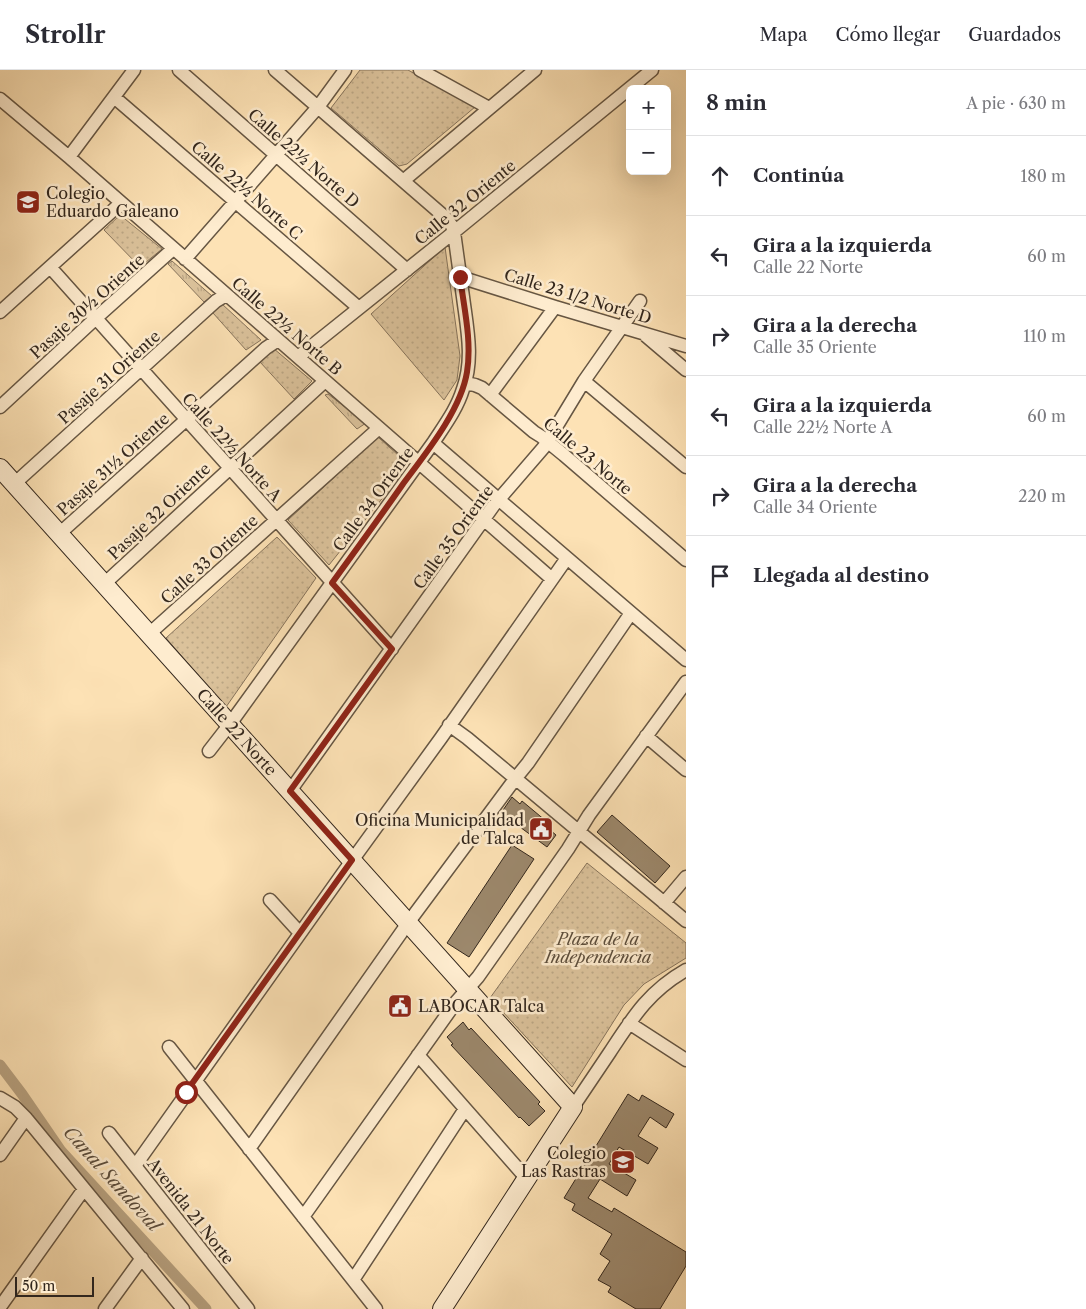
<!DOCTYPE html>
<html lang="es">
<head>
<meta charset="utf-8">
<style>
	:root { --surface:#fff; --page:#f7f7f7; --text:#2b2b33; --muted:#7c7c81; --line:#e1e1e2 }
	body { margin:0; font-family:"Libre Caslon Text",serif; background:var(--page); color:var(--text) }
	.controls { position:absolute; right:15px; top:15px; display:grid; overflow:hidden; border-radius:8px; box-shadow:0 5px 20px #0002 }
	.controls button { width:45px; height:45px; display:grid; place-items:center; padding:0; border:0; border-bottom:1px solid var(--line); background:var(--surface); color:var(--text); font:25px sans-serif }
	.scale { position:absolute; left:15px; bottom:12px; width:79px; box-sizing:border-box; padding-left:5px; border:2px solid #33271d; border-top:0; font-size:14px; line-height:18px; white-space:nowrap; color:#33271d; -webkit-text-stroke:4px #feeccf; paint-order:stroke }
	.stop { position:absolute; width:15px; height:15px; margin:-11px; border:4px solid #8f2418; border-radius:50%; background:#fff }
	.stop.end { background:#8f2418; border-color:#fff; box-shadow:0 1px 5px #0008 }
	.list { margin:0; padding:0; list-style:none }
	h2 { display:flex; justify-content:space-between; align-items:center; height:65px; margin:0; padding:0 20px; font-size:21px }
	h2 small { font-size:16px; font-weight:400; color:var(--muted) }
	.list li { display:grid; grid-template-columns:32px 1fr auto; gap:15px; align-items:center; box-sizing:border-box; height:80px; padding:0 20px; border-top:1px solid var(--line) }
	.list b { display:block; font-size:19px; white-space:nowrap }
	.list p { margin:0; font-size:16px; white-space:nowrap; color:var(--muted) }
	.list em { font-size:16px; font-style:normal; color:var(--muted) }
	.icon { flex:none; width:28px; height:28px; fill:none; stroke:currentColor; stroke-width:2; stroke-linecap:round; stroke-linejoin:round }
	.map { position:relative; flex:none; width:686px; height:1239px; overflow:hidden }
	header { display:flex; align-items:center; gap:30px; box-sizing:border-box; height:70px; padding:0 25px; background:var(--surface); border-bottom:1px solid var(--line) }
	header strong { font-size:24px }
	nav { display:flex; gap:28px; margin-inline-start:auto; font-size:18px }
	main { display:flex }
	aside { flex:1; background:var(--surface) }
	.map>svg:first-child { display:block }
	.grass { fill:url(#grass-tufts); stroke:#87745c }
	.park { fill:url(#park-dots); stroke:#87745c }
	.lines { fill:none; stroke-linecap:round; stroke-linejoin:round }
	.canal { stroke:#b8a281; stroke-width:11 }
	.building { fill:#9c886c; stroke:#33271d }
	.street-casing { stroke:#665643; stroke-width:15 }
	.secondary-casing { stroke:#33271d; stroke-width:20 }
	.street { stroke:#feeccf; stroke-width:12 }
	.secondary { stroke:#feeccf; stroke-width:18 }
	.route { stroke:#8f2418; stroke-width:6 }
	.labels { text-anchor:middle; stroke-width:5; stroke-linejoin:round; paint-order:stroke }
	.street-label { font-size:16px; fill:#33271d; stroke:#feeccf }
	.poi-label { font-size:16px; fill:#33271d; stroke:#feeccf; text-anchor:start }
	.park-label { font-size:16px; font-style:italic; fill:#5d4e3c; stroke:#feeccf }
	.water-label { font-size:18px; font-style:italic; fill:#5b4c3b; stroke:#feeccf }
</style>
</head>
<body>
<header>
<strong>Strollr</strong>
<nav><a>Mapa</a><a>Cómo llegar</a><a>Guardados</a></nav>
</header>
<main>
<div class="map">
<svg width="686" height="1239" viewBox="0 0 686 1239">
	<defs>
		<pattern id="grass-tufts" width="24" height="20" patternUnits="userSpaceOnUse" patternTransform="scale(1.25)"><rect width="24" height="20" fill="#dbc29b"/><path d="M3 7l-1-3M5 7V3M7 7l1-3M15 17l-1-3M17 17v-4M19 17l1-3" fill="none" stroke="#bca785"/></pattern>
		<pattern id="park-dots" width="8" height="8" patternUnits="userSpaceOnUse" patternTransform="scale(1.25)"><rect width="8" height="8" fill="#dbc29b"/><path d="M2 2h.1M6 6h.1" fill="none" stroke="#bca785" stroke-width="1.8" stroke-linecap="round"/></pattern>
	</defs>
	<rect width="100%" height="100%" fill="#fde2b5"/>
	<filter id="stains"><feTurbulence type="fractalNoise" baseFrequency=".004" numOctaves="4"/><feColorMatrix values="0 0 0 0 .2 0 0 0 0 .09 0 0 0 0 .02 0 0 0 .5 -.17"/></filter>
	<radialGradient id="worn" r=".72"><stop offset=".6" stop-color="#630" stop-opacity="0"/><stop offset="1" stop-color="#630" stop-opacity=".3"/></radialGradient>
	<path class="grass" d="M172,191L212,226L204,232L168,194Z
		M328,324L366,353L357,359L325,325Z"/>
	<path class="park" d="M360,0H408L475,37L407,94L399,96L331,38Z
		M120,145L162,179L140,197L104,160Z
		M445,177L460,286L457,310L444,330L371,244Z
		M222,234L261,270L246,280L213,243Z
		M273,278L312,311L294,329L260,292Z
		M378,367L409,395L329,495L288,450Z
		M277,467L316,508L226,637L166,568Z
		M587,793L686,873V888L644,914L624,935L572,1017L490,928Z"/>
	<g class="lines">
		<path class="canal" d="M0,995L22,1024L61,1081L206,1239"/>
	</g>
	<path class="building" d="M512,727L520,734L522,731L552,756L550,760L556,765L547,777L501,743Z
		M612,745L670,796L655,813L597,762Z
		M512,775L534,789L469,887L447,873Z
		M463,952L469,960L471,958L540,1032L538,1034L545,1041L529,1056L520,1047L519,1048L451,975L453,974L447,967Z
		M628,1024L639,1031L642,1025L674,1044L666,1058L650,1047L638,1066L658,1078L648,1094L619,1077L609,1094L636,1110L627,1126L600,1109L588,1128L612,1142L614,1138L686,1182V1196L660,1239H636L608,1222L611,1217L598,1210L610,1191L600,1184L612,1164L572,1140L575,1134L564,1128Z"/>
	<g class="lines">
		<defs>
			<path id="street" d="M179,0L407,200
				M420,0L489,38
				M114,27L359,238
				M0,29L69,87L552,509
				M69,87L134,0
				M403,111L535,0
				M185,189L318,37L345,0
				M50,197L392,579
				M460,207L555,237L686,276
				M0,242L121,133
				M646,266L686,300
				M298,287L454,162L652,0
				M584,311L686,397
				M465,313L475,315L482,318L534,362L542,367L564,385L686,490
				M490,325L555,237
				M0,337L96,248L173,179
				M433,373L686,590
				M14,414L216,231L226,225
				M59,464L266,278L278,270
				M104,514L325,311
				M149,564L379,358
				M449,655L467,668L686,851
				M646,666L686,700
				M209,681L230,654L433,373C444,356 457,339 463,319C474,289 467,258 463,227C460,206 457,184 454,162L452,156L446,148L275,0
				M290,721L494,435L544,377L584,311L640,231
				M270,830L300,863
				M664,833L686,807
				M629,953L686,990
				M169,977L376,1239
				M418,985L527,1109
				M0,1028L15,1037L26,1048L183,1239
				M573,1037C585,1019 598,1000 610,982C633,947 649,921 686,900
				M109,1063L248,1239
				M249,1079L408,853L515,709L528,693L631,543
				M0,1085L26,1048
				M135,1096L343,803L441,668L567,488
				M303,1147L456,932L478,907L568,779L589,745L686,612
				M353,1210L465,1039
				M0,1237L84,1119
				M105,1239L142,1188"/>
			<path id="secondary" d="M0,398L573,1037L442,1239"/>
		</defs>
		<use href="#street" class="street-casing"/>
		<use href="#secondary" class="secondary-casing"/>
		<use href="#street" class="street"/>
		<use href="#secondary" class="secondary"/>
	</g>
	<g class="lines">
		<path class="route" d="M186,1022L352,790L290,721L392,579L332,513C356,480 380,447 403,414C426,383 461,340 467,302C472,271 464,238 460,207"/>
	</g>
	<defs>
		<symbol id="school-square" viewBox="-11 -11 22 22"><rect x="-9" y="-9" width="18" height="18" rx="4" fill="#8f2418" stroke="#feeccf"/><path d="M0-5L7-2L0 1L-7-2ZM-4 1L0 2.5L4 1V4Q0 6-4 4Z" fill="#fff"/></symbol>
		<symbol id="civic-square" viewBox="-11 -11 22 22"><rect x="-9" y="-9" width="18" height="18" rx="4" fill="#8f2418" stroke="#feeccf"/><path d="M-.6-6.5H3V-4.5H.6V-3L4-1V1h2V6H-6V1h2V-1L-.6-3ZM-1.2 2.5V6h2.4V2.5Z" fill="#fff"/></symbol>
	</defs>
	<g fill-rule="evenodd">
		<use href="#school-square" x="14" y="118" width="28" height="28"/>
		<use href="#civic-square" x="527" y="745" width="28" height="28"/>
		<use href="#civic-square" x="386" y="922" width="28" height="28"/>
		<use href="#school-square" x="609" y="1078" width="28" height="28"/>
	</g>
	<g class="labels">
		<g class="street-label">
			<text transform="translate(304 88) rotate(41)" y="6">Calle 22½ Norte D</text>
			<text transform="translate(247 120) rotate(41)" y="6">Calle 22½ Norte C</text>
			<text transform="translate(465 132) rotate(-39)" y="6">Calle 32 Oriente</text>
			<text transform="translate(578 226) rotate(17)" y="6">Calle 23 1/2 Norte D</text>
			<text transform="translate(87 236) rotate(-42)" y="6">Pasaje 30½ Oriente</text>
			<text transform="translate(287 256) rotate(41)" y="6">Calle 22½ Norte B</text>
			<text transform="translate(109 307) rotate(-42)" y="6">Pasaje 31 Oriente</text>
			<text transform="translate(232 377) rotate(48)" y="6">Calle 22½ Norte A</text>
			<text transform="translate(588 386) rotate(40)" y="6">Calle 23 Norte</text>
			<text transform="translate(113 394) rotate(-42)" y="6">Pasaje 31½ Oriente</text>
			<text transform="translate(373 429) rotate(-54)" y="6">Calle 34 Oriente</text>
			<text transform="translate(159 441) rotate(-43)" y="6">Pasaje 32 Oriente</text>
			<text transform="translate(453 467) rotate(-54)" y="6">Calle 35 Oriente</text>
			<text transform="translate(209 489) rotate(-42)" y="6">Calle 33 Oriente</text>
			<text transform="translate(237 662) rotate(48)" y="6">Calle 22 Norte</text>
			<text transform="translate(191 1141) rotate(52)" y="6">Avenida 21 Norte</text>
		</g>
		<g class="poi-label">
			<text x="46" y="129">Colegio<tspan x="46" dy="18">Eduardo Galeano</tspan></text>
			<text x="524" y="756" text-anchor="end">Oficina Municipalidad<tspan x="524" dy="18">de Talca</tspan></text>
			<text x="418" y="942">LABOCAR Talca</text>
			<text x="606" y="1089" text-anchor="end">Colegio<tspan x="606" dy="18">Las Rastras</tspan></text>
		</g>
		<g class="park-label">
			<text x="598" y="875">Plaza de la<tspan x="598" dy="18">Independencia</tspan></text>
		</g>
		<g class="water-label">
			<text transform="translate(112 1109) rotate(48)" y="6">Canal Sandoval</text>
		</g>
	</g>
	<rect width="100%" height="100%" filter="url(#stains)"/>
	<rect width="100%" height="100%" fill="url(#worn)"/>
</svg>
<div class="controls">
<button>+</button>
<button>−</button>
</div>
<div class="scale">50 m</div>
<div class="stop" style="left:186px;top:1022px"></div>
<div class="stop end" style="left:460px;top:207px"></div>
</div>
<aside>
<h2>8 min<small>A pie · 630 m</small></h2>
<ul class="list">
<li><svg class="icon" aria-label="ahead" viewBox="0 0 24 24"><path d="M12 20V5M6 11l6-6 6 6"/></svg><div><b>Continúa</b></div><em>180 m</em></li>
<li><svg class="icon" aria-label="left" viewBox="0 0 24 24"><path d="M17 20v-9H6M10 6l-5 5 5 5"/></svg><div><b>Gira a la izquierda</b><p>Calle 22 Norte</p></div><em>60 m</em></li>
<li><svg class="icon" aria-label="right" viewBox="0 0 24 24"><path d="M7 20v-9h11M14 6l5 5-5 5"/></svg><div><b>Gira a la derecha</b><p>Calle 35 Oriente</p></div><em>110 m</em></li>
<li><svg class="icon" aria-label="left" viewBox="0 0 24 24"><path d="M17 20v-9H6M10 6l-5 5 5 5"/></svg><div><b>Gira a la izquierda</b><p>Calle 22½ Norte A</p></div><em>60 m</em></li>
<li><svg class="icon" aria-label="right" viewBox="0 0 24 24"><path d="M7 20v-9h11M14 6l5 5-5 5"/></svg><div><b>Gira a la derecha</b><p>Calle 34 Oriente</p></div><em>220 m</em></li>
<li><svg class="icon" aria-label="arrive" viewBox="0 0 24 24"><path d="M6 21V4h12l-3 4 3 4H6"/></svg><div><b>Llegada al destino</b></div></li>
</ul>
</aside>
</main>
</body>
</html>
